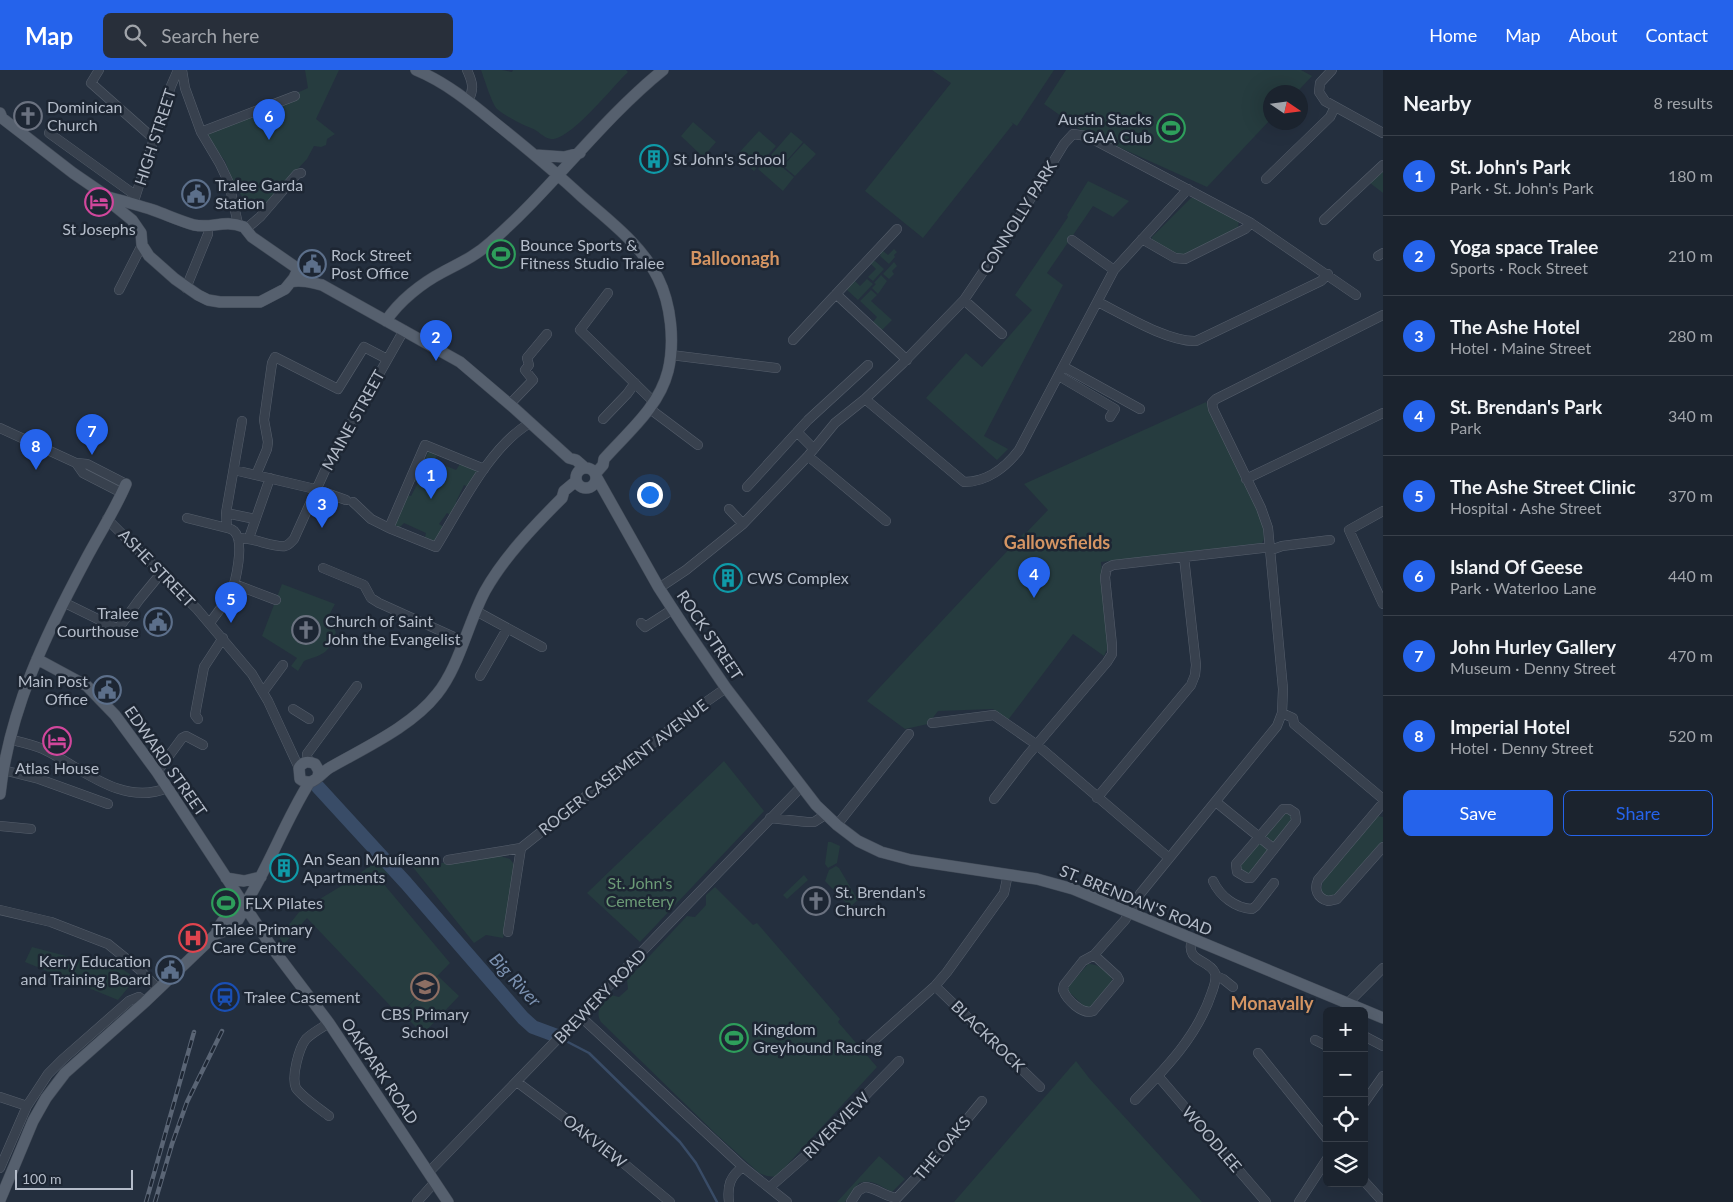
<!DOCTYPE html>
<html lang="en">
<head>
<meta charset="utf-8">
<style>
	:root { --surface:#1b232e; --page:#282f3a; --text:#f1f3f6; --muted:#a0a4aa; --line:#39404a; --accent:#2563eb }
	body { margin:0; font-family:Lato,sans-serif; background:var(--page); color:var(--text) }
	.controls { position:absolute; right:15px; bottom:15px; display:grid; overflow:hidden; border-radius:8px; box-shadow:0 5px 20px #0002 }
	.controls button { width:45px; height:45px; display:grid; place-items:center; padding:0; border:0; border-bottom:1px solid var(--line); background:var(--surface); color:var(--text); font:25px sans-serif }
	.compass { position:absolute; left:1263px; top:15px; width:45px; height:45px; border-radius:50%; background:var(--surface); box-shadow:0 5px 20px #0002; rotate:103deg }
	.scale { position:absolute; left:15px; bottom:12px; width:118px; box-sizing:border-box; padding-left:5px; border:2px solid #b4bcc9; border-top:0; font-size:14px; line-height:18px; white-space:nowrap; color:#b4bcc9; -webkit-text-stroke:4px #1d2633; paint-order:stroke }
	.you { position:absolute; left:649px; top:424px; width:18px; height:18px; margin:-12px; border:4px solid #fff; border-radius:50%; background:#1a73e8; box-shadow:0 0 0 8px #1a73e833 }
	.badge { display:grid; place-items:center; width:32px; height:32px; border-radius:50%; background:var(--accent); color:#fff; font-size:16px; font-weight:700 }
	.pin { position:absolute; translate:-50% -41px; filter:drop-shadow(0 1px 2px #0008) }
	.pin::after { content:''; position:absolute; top:26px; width:18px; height:15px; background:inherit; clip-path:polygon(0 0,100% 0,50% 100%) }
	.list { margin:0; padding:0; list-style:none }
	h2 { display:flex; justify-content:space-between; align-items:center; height:65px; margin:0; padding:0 20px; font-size:21px }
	h2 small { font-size:16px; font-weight:400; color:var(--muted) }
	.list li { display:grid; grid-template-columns:32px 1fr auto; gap:15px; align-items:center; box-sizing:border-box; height:80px; padding:0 20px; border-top:1px solid var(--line) }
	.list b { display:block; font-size:19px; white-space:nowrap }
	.list p { margin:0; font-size:16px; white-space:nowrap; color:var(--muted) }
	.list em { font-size:16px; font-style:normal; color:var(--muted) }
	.actions { display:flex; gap:10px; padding:15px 20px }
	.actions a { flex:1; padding:11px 0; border:1px solid var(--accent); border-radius:8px; text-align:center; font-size:18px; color:var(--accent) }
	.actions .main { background:var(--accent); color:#fff }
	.icon { flex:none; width:28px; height:28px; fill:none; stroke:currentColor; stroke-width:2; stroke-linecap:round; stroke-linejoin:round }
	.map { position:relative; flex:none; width:1383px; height:1132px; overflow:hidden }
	header { display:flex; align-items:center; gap:30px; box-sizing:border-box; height:70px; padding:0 25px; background:var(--accent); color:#fff }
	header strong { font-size:24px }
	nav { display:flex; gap:28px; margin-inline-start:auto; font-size:18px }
	.search { width:350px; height:45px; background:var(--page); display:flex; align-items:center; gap:12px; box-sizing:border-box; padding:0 18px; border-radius:8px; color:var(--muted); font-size:19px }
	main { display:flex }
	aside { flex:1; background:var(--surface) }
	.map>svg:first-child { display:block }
	.green { fill:#263c3f }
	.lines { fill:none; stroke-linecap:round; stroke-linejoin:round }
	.stream { stroke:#394c67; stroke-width:2.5 }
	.river { stroke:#394c67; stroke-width:14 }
	.minor-casing { stroke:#565f6c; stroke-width:10 }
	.major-casing { stroke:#414a57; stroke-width:12 }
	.minor { stroke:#38414e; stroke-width:9 }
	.major { stroke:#56606e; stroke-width:11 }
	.rail-casing { stroke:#5a6575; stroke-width:4.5 }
	.rail { stroke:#1d2633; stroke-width:2.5; stroke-dasharray:8; stroke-linecap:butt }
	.labels { text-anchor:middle; stroke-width:5; stroke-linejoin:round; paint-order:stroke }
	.poi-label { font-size:16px; fill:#b4bcc9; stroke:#1d2633; text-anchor:start }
	.street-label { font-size:16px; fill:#b4bcc9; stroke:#1d2633 }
	.park-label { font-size:16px; fill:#6b9a76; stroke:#1d2633 }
	.neighbourhood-label { font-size:18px; font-weight:bold; fill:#d59563; stroke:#1d2633 }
	.water-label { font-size:18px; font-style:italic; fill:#7c92b1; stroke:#1d2633 }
</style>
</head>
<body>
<header>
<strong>Map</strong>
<div class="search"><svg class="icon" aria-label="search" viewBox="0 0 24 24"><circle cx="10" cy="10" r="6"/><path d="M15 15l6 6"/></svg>Search here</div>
<nav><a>Home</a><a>Map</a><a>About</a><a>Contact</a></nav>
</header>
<main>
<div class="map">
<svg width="1383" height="1132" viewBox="0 0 1383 1132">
	<rect width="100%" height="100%" fill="#242f3e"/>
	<path class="green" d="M305,0H339L316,49L335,64L327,69L326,75L321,77L314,76L307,89L259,140L243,128L233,112L225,91L205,64L308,18Z
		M481,0H502L512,2L513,0H626L628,2C613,16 570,71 551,69C543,68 538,60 531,58C522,55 504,45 497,39C492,34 484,8 481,0Z
		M932,0H1054L1017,56L1011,52L1013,54L923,168L865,121L951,13Z
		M1066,0H1301L1312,6L1297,22H1270V50L1207,117L1081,60L1044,34Z
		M693,52L716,72L703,87L681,66Z
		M759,61L776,76L754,101L736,86Z
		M791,62L803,72L783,95L771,85Z
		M804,73L816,84L795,106L783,96Z
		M769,86L794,107L783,121L758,99Z
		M1383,100V123L1370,113Z
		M1088,111L1129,131L1113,147L1093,136L1047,203L1063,215L984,366L1008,379L997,390L926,328L966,283L982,297L1032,240L1015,225L1068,147L1067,145Z
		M1191,128H1196L1239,149L1238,159L1190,183C1175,187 1164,178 1152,170V167Z
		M894,179L897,182L894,185L895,187L889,194L880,186L882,180L888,185Z
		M872,191H875L884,199L873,211L868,207L876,199L870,193Z
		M894,192L897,196L892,201L894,204L889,209L883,204Z
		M881,205L887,211L878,224L872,218L876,214L874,213Z
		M867,209L873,214L858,230L846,219L854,210L860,216Z
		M871,220L877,225L871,231L892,250L882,260L873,252L877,247L860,231Z
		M1206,332L1262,448L1264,469L1262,473L1101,492L1109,575L1104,586L1073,564L1008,650L993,639L938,641L928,654L905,659L867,631L1024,463L1025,464L1048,440L1024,414Z
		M429,381L437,386L434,391L456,400L460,394L479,402L470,418L464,415L456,432L460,435L453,446L447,443L439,454L445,458L435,472L425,467L426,463L404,453L399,458L393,455L407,425L411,426L418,413L414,411Z
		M282,514L335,534L327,549L336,562C328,584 326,583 304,591L298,601L291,596L297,588L262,566Z
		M724,691L764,741L640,872L587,823Z
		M1281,743H1289L1294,749L1276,774H1271L1264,765Z
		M1378,746L1383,747V771L1339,824L1330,827L1325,825L1321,820L1323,811Z
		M828,772H831L840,776L837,793L828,798L825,794Z
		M1260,772L1269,779L1252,803L1248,804L1239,799L1241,791Z
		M497,785L510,789L515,796L503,868L486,865L474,873L412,796L414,793H449Z
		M377,791L388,804L382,812L450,893L399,945L307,848L284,874L279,867L300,841L343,815Z
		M836,796L839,798L858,830L850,837L825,811L829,800Z
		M804,805L808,810L787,829L783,825Z
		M715,817L753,855L757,853L840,949L838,952L877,997L776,1107L767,1106L759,1103L717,1065L601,952C594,940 603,934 611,925L619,927L628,919L627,910L687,846L695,847L706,835V825Z
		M32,877L115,899L119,897L136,908L118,930L25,892Z
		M1088,894C1099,894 1109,901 1113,912L1092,938H1086L1068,921L1069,916Z
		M438,906L459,926L423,964L402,943Z
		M1076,991L1089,1008L1202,1132H954Z
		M879,1086L905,1109L892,1122C878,1116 875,1109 859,1113L845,1132H837Z"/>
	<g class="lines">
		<path class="stream" d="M562,969L589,983L680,1072L696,1093L717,1132"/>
		<path class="river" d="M318,717L406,813L523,948L533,957L560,967"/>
		<defs>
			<path id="minor" d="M99,0L91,13L154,69
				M182,0L185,18L201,62L220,94L229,113L238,154
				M467,0C472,11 475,19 468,31
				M1332,0L1320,13L1319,22L1325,31L1383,63
				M201,62L295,26
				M49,63L135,125
				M1266,109L1330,47L1335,37
				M133,134L171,16L178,0
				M1324,150L1383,95
				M247,158L260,147L297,104L301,103
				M1142,169L1175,188L1185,189L1245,159L1251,153
				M1072,170L1114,200
				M1378,186L1383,183
				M186,218L208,164V156
				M119,220L142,175
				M608,223L580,260L654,332
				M836,224L907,290
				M964,230L1002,264
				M1098,232C1124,245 1168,272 1196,271L1321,211L1328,204
				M793,270L897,159
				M671,285L776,298
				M1064,297L1140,339
				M1059,306L1115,339L1110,347
				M865,329L964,412C987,412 1006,397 1019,380L1114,200L1188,119
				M510,334L533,310L525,300L529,295L527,288L547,264
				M650,339L698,375
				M603,349L627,324L635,313
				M0,358L76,393L87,394L126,414
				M797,362L814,379
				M808,386L886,451
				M76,393L83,403L122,423
				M484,399L425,375L389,458L436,477C460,438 490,376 530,353
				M234,400L315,419L346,430
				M256,405L267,379L268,372L264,350L272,293L275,287L338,319L364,277L387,289
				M1246,409L1383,343
				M747,417L808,350L868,295
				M353,432L371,449L389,458
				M729,439L743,454
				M1383,441L1349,460L1383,534
				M226,443L255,449
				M187,448L227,458C229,458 233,460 234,461C245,471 236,513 230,524C224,535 216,544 210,553
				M107,449L197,539L252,604L268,631L299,698
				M227,458L226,443L242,351
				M238,468C251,467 275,478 285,476C289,475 291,472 294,469L327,396L404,260
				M249,468L270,408
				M1271,480L1282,476L1330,470
				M323,498L364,515L371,528L379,533L463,571
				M234,514L276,530
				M659,518L686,500L743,454L808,386L835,353L865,329L903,293L964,230L1012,159L1064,74L1073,64L1087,66L1251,153L1356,225
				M63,532L118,559L139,530L162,502
				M476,541L542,577
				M641,553L645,557L673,539
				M480,606L507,559
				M263,622L283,595
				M293,639L309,649
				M1282,643L1293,648L1294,654L1383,729
				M198,649L195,645L204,597L223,568
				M932,653L994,645L1037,675L1169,788
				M10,669C22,673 36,675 47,681C84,700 123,736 167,718
				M308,692L307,684L357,616
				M3,700L39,709L108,734
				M157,702L182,668L186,666L203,675
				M1097,728L1191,615L1195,605L1196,595L1184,487
				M994,729L1027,686L1107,592L1112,584V575L1105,507L1107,498L1113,495L1271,477
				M1216,732L1274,779
				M1383,733L1318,810C1314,819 1317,828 1328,831L1337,829L1383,777
				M1283,739H1289L1295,743L1296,751L1251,808H1247L1237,802L1236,794Z
				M770,748L807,752H814L825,745
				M837,755L909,664
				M0,756L31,759
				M448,790L521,778
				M1213,811C1220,826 1235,838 1252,839L1256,836L1274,813
				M1112,835L1119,832L1136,829
				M0,840L51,852L108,874L139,899L158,919
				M508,862L521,778L693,641L726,618
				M1094,885L1117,906L1119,910L1093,941C1082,945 1067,930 1063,920L1064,915L1083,891L1094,885L1125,850L1140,824L1277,656L1282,643L1283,619L1268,458L1261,438L1213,339L1212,333L1216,329L1383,245
				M1216,906L1223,909L1233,917
				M935,916L1040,1017
				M1344,941L1348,933L1383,898
				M580,946L743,1097L787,1132
				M329,953C321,958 312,963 306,969C299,978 291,1007 296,1018C302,1027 320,1039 329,1046
				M1364,966L1383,976
				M1315,970L1327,976
				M870,974L935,916L947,902L1004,823L1008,804
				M1258,983L1327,1069
				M1158,1006L1266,1132
				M517,1012L609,1081L670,1132
				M0,1027L27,1036
				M1135,1030C1167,997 1198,965 1212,922C1214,916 1217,909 1215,903C1208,888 1185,893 1192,869
				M1364,1033L1383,1006
				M0,1098L27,1036L48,1004L63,989L129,931L139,927L145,932
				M429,1102L801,717
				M1364,1111L1383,1132
				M770,1117L810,1082L899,991
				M417,1132L435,1112
				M729,1132C727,1116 730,1106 743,1097
				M851,1132L858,1121L865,1117C877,1118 885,1127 897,1128L940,1082L982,1031
				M1299,1132L1327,1089"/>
			<path id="major" d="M416,0C445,12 470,32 494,52C524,76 553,100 581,126C608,150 641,174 658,208C671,234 675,272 668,301C659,337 628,362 604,389L603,395L596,403
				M0,43L2,48L73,103L108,127L116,137L132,150L141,163L142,175L149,186L175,209L198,225L208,230L220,232H260L285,219L294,208L298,199
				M535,85L564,87L580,83
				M108,127C123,131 138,135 153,140C167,145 180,151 194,155C213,159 223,149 244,157L252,167L304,203
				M291,212C302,209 312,213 322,215L460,292L514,338L569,388L576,390L584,397
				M386,251C399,231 422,213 443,202C460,193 477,185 491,172C552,119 600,51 663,0
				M576 408a10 10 0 1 1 20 0a10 10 0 1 1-20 0Z
				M597,408L659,518L685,558L726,618L816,735L837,755L858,771L881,782L911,790L1037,809L1073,819L1383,948
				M37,589L87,616L115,645L157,702L273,879L329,953L448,1132
				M318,706L319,701L315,694C308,691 303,691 299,698L300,709C313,719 321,702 331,697C366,677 412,656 437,624C459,597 468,553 485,521C504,487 534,456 562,428L564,421L576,411
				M0,724C9,640 46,564 85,491C98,466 115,440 126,414
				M226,808L244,811L261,807
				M216,864C225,862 232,857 238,850C241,846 242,840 244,836C269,797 284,753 309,713
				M0,1130L33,1051L46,1028L65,1003L145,932L216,864C220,850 230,843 243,837"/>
		</defs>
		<use href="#minor" class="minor-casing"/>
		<use href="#major" class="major-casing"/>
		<use href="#minor" class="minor"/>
		<use href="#major" class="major"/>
		<defs>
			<path id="rail" d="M146,1132L194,962
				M155,1132L172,1074L187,1032L222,961"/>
		</defs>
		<use href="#rail" class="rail-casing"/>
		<use href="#rail" class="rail"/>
	</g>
	<defs>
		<symbol id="church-ring" viewBox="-11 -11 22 22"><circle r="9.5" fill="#1d2633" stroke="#6b7280" stroke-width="1.5"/><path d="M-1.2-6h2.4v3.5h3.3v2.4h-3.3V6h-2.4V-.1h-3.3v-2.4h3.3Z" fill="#6b7280"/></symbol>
		<symbol id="stadium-ring" viewBox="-11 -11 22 22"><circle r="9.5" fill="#1d2633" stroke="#2e9e5b" stroke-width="1.5"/><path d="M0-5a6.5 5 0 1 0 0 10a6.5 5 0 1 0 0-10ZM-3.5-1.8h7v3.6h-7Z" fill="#2e9e5b"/></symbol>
		<symbol id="building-ring" viewBox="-11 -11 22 22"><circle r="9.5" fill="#1d2633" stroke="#0f9aa8" stroke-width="1.5"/><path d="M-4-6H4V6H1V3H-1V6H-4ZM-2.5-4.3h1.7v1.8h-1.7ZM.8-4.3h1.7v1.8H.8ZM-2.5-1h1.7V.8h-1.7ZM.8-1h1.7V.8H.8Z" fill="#0f9aa8"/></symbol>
		<symbol id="civic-ring" viewBox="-11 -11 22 22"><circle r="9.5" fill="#1d2633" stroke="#5c6f8a" stroke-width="1.5"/><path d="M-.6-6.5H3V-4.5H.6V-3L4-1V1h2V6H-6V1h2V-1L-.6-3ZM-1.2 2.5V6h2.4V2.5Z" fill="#5c6f8a"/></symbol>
		<symbol id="hotel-ring" viewBox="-11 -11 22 22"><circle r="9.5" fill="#1d2633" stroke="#d1479c" stroke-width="1.5"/><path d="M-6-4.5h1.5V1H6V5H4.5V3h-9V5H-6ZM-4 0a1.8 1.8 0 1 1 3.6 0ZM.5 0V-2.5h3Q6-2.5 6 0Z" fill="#d1479c"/></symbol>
		<symbol id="hospital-ring" viewBox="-11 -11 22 22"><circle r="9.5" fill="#1d2633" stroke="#e0444e" stroke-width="1.5"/><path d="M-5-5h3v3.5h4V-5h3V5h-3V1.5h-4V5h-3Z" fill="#e0444e"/></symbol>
		<symbol id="school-ring" viewBox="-11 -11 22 22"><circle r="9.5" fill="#1d2633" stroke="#8d6e63" stroke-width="1.5"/><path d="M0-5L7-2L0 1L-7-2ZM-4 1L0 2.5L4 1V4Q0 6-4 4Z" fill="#8d6e63"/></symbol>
		<symbol id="station-ring" viewBox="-11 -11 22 22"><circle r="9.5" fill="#1d2633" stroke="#1a4fb4" stroke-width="1.5"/><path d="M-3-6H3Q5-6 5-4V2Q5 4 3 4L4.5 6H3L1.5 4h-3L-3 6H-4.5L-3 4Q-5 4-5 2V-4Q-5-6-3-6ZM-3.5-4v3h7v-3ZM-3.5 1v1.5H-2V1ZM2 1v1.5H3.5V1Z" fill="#1a4fb4"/></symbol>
	</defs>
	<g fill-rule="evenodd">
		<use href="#church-ring" x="12" y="30" width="32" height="32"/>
		<use href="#stadium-ring" x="1155" y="42" width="32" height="32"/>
		<use href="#building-ring" x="638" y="73" width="32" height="32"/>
		<use href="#civic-ring" x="180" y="108" width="32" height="32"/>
		<use href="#hotel-ring" x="83" y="116" width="32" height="32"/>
		<use href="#stadium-ring" x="485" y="168" width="32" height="32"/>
		<use href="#civic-ring" x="296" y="178" width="32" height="32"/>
		<use href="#building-ring" x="712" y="492" width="32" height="32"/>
		<use href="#civic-ring" x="142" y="536" width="32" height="32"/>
		<use href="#church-ring" x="290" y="544" width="32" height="32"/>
		<use href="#civic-ring" x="91" y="604" width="32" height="32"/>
		<use href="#hotel-ring" x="41" y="655" width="32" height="32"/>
		<use href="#building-ring" x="268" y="782" width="32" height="32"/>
		<use href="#church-ring" x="800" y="815" width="32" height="32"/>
		<use href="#stadium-ring" x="210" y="817" width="32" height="32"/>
		<use href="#hospital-ring" x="177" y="852" width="32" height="32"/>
		<use href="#civic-ring" x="154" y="884" width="32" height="32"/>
		<use href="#school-ring" x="409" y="901" width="32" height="32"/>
		<use href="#station-ring" x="209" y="911" width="32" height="32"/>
		<use href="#stadium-ring" x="718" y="952" width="32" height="32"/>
	</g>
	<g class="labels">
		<g class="poi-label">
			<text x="47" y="43">Dominican<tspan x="47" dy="18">Church</tspan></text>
			<text x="1152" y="55" text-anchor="end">Austin Stacks<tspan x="1152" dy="18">GAA Club</tspan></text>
			<text x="673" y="95">St John's School</text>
			<text x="215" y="121">Tralee Garda<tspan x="215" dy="18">Station</tspan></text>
			<text x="99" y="165" text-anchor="middle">St Josephs</text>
			<text x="520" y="181">Bounce Sports &amp;<tspan x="520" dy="18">Fitness Studio Tralee</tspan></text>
			<text x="331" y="191">Rock Street<tspan x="331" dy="18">Post Office</tspan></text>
			<text x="747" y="514">CWS Complex</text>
			<text x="139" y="549" text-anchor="end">Tralee<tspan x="139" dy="18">Courthouse</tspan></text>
			<text x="325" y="557">Church of Saint<tspan x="325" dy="18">John the Evangelist</tspan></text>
			<text x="88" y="617" text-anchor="end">Main Post<tspan x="88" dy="18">Office</tspan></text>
			<text x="57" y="704" text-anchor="middle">Atlas House</text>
			<text x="303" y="795">An Sean Mhuíleann<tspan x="303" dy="18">Apartments</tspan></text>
			<text x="835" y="828">St. Brendan's<tspan x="835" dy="18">Church</tspan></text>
			<text x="245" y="839">FLX Pilates</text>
			<text x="212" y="865">Tralee Primary<tspan x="212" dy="18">Care Centre</tspan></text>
			<text x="151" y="897" text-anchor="end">Kerry Education<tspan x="151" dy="18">and Training Board</tspan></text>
			<text x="244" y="933">Tralee Casement</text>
			<text x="425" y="950" text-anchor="middle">CBS Primary<tspan x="425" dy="18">School</tspan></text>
			<text x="753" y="965">Kingdom<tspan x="753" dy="18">Greyhound Racing</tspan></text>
		</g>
		<g class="street-label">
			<text transform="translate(155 67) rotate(-72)" y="6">HIGH STREET</text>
			<text transform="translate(1018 147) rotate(-58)" y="6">CONNOLLY PARK</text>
			<text transform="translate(353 350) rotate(-61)" y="6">MAINE STREET</text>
			<text transform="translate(157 498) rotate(46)" y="6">ASHE STREET</text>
			<text transform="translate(710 565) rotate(56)" y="6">ROCK STREET</text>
			<text transform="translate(166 691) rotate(55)" y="6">EDWARD STREET</text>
			<text transform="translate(623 697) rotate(-38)" y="6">ROGER CASEMENT AVENUE</text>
			<text transform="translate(1136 830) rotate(22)" y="6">ST. BRENDAN'S ROAD</text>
			<text transform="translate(600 926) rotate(-46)" y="6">BREWERY ROAD</text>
			<text transform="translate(988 966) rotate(44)" y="6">BLACKROCK</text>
			<text transform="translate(380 1001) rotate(56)" y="6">OAKPARK ROAD</text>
			<text transform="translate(836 1055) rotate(-45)" y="6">RIVERVIEW</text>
			<text transform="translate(1212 1069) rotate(49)" y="6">WOODLEE</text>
			<text transform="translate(595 1071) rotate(38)" y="6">OAKVIEW</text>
			<text transform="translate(942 1078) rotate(-50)" y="6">THE OAKS</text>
		</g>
		<g class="park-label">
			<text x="640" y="819">St. John's<tspan x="640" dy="18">Cemetery</tspan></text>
		</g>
		<g class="neighbourhood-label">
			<text x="735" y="195">Balloonagh</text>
			<text x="1057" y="479">Gallowsfields</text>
			<text x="1272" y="940">Monavally</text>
		</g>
		<g class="water-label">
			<text transform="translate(515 910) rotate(47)" y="6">Big River</text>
		</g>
	</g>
</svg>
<div class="controls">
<button>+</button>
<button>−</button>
<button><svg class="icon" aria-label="locate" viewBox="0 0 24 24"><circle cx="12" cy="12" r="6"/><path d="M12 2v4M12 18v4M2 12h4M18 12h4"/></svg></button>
<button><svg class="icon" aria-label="layers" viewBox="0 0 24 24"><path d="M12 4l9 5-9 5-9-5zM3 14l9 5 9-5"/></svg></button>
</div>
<svg class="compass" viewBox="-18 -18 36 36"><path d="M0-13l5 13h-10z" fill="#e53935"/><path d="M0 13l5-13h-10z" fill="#a0a4aa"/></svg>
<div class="scale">100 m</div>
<div class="you"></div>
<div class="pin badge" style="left:431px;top:429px">1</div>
<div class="pin badge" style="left:436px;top:291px">2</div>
<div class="pin badge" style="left:322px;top:458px">3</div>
<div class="pin badge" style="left:1034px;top:528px">4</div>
<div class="pin badge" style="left:231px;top:553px">5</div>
<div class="pin badge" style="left:269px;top:70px">6</div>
<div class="pin badge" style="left:92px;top:385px">7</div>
<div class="pin badge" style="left:36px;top:400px">8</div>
</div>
<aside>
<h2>Nearby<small>8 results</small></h2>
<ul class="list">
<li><span class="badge">1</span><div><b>St. John's Park</b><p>Park · St. John's Park</p></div><em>180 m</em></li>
<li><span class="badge">2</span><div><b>Yoga space Tralee</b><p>Sports · Rock Street</p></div><em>210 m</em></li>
<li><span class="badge">3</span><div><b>The Ashe Hotel</b><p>Hotel · Maine Street</p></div><em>280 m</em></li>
<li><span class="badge">4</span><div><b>St. Brendan's Park</b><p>Park</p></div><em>340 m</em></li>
<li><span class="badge">5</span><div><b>The Ashe Street Clinic</b><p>Hospital · Ashe Street</p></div><em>370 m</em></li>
<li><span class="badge">6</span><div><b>Island Of Geese</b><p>Park · Waterloo Lane</p></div><em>440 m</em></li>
<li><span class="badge">7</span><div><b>John Hurley Gallery</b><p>Museum · Denny Street</p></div><em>470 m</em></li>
<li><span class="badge">8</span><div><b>Imperial Hotel</b><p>Hotel · Denny Street</p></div><em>520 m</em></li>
</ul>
<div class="actions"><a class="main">Save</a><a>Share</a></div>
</aside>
</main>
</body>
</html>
